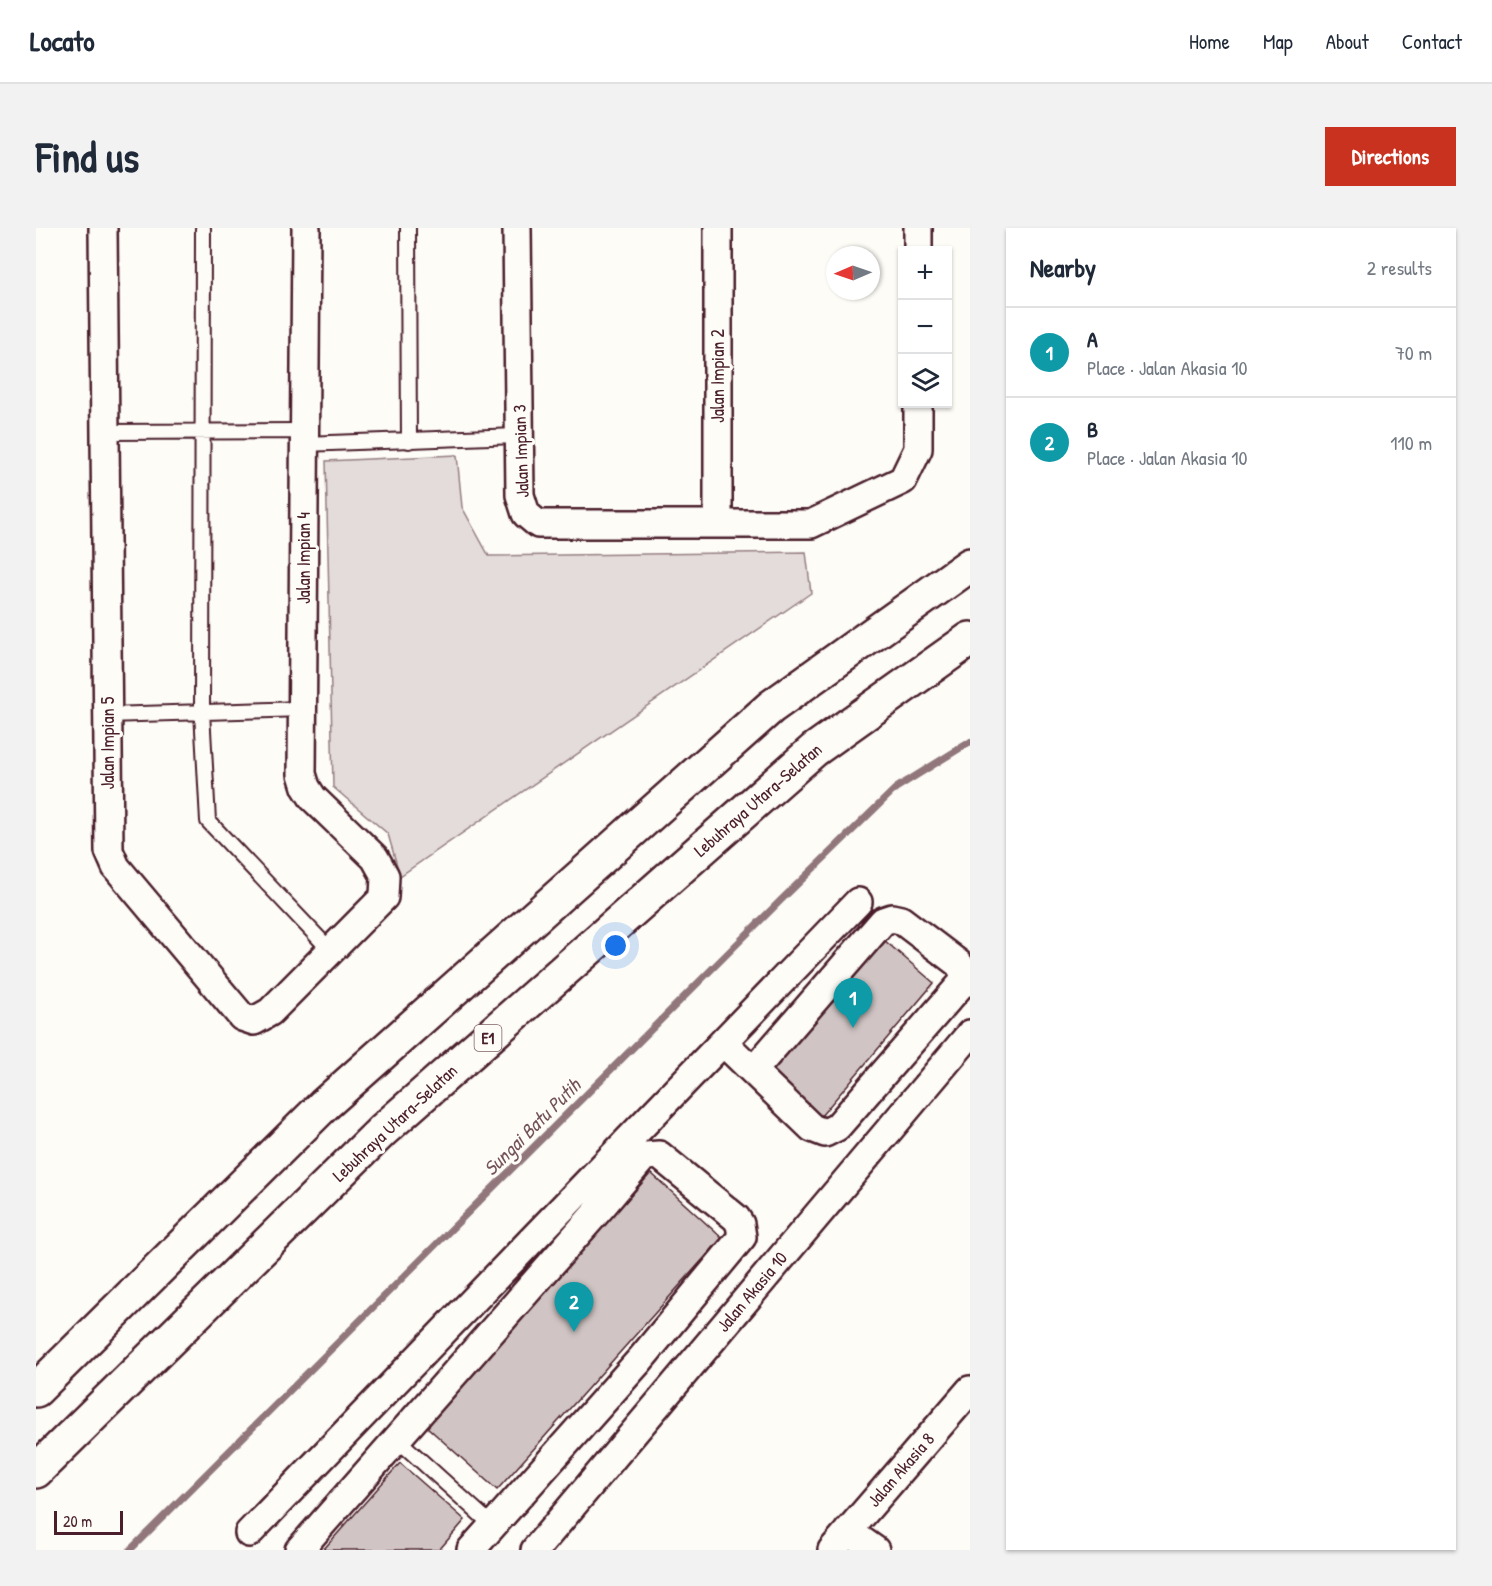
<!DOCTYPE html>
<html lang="en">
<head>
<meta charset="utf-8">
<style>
	:root { --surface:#fff; --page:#f2f2f3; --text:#1f2937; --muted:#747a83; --line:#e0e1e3; --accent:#c8321e }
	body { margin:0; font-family:"Patrick Hand",sans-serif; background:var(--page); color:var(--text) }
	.controls { position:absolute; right:18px; top:18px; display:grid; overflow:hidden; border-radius:0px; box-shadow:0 2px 4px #0004 }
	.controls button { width:54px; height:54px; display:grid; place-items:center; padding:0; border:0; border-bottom:2px solid var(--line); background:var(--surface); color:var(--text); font:30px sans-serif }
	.compass { position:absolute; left:790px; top:18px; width:54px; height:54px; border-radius:50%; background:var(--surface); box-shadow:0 2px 4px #0004; rotate:268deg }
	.scale { position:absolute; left:18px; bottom:15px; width:69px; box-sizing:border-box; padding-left:6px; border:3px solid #4a1f2b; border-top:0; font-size:16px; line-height:21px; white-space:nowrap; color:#4a1f2b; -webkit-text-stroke:4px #fdfcf7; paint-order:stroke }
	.you { position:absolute; left:580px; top:718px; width:21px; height:21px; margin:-15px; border:4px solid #fff; border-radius:50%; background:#1a73e8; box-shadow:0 0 0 9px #1a73e833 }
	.badge { display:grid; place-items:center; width:39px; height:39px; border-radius:50%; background:var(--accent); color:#fff; font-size:20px; font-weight:700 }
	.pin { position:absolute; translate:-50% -50px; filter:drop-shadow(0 2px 3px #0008) }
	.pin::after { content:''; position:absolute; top:32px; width:21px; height:18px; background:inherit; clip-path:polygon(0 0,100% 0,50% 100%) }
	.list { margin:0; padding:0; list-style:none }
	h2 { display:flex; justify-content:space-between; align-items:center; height:78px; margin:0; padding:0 24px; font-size:26px }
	h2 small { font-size:20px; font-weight:400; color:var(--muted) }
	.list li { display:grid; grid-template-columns:39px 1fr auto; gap:18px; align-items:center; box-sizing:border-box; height:90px; padding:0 24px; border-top:2px solid var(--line) }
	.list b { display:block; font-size:22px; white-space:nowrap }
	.list p { margin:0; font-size:20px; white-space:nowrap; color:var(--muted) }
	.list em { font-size:20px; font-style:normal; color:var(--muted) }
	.icon { flex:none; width:33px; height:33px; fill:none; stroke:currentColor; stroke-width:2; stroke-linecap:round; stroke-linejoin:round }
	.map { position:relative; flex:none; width:934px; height:1322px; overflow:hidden; border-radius:0px }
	header { display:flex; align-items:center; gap:36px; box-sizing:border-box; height:84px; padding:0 30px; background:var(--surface); border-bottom:2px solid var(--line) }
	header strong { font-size:28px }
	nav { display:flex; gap:33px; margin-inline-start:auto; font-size:21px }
	.intro { display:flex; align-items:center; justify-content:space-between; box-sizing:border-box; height:144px; padding:0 36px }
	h1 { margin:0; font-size:42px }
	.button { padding:15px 27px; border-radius:0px; background:var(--accent); color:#fff; font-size:21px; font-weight:700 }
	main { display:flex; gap:36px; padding:0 36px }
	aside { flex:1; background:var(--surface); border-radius:0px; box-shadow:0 2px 4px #0004 }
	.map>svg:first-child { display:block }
	.green { fill:#e3dcda; stroke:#967e82; stroke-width:1.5 }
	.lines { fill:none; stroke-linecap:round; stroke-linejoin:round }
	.stream { stroke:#91777b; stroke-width:7 }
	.building { fill:#d0c5c4; stroke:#4a1f2b; stroke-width:1.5 }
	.service-casing { stroke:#4a1f2b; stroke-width:18 }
	.minor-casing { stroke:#4a1f2b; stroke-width:32 }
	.motorway-casing { stroke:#4a1f2b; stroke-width:38 }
	.service { stroke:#fdfcf7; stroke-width:14 }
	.minor { stroke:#fdfcf7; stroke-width:27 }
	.motorway { stroke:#fdfcf7; stroke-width:33 }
	.labels { text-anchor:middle; stroke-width:6; stroke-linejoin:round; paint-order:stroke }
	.shield { fill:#fdfcf7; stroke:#806168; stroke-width:1.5 }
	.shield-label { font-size:16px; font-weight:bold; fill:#4a1f2b }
	.street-label { font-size:18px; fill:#4a1f2b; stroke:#fdfcf7 }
	.water-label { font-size:20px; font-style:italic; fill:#73525a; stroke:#fdfcf7 }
</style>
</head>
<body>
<header>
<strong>Locato</strong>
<nav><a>Home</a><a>Map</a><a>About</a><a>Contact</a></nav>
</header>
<div class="intro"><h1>Find us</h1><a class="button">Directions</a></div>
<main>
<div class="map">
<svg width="934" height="1322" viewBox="0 0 934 1322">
	<rect width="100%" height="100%" fill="#fdfcf7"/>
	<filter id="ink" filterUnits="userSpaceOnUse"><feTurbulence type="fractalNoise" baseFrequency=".0167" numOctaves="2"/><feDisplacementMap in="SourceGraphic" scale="12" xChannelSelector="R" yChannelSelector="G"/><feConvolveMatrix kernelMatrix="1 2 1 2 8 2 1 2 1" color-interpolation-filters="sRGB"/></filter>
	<g filter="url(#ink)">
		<path class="green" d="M421,227L426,279L453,328L770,324L775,365L364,648L352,606L297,559L290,233Z"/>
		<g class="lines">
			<path class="stream" d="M94,1322L745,672L860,560L934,514"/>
		</g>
		<path class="building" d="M848,712L898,755L785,888L735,844Z
			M615,945L686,1010L461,1262L390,1198Z
			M364,1235L429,1292L403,1322H287Z"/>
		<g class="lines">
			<defs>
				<path id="service" d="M167,0L166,484L172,593L294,722
					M372,0L373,213
					M69,204L269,203
					M268,216L483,208
					M71,487L267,481
					M362,1212L456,1297"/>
				<path id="minor" d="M67,0L73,623L80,639L206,789L218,793L234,784L348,669L349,648L339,630L277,570L270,559L266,546L270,0
					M481,0L484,267L490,286L502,296H775L867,252L882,221V176
					M682,0V296
					M882,0V22
					M687,814L776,900L789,905L801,899L928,753L934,754
					M717,843L847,693L856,690L865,692L923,736L927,743L928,753
					M812,1303L839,1322
					M213,1305L822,674
					M263,1322L567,977L559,961
					M435,1322L604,1132L706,1009L704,996L700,990L623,927L610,928L605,932L567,977
					M499,1322L934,806
					M796,1322L934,1162"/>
				<path id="motorway" d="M0,1162L288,877L735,479L934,337
					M0,1243L347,902L778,522L934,411"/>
			</defs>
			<use href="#service" class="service-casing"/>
			<use href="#minor" class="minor-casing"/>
			<use href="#motorway" class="motorway-casing"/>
			<use href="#service" class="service"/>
			<use href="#minor" class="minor"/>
			<use href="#motorway" class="motorway"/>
		</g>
	</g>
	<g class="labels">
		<rect class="shield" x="438.5" y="797" width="27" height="26" rx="4.5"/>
		<g class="shield-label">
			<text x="452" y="816">E1</text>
		</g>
		<g class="street-label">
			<text transform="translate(682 148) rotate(-90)" y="6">Jalan Impian 2</text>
			<text transform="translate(485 223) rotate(-92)" y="6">Jalan Impian 3</text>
			<text transform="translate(268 330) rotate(-90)" y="6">Jalan Impian 4</text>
			<text transform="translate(72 515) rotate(-90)" y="6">Jalan Impian 5</text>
			<text transform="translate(722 572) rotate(-41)" y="6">Lebuhraya Utara–Selatan</text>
			<text transform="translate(359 895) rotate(-43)" y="6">Lebuhraya Utara–Selatan</text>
			<text transform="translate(716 1064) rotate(-50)" y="6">Jalan Akasia 10</text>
			<text transform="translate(865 1242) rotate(-49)" y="6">Jalan Akasia 8</text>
		</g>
		<g class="water-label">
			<text transform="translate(496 899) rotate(-45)" y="7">Sungai Batu Putih</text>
		</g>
	</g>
</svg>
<div class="controls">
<button>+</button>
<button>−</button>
<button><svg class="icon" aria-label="layers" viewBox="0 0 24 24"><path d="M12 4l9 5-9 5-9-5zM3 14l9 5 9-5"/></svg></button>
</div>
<svg class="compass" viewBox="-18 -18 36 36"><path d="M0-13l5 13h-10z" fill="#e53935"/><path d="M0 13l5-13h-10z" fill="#747a83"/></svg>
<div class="scale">20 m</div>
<div class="you"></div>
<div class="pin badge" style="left:817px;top:800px;background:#0f9aa8">1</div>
<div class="pin badge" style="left:538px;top:1104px;background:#0f9aa8">2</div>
</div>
<aside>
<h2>Nearby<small>2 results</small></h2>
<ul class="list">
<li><span class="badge" style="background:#0f9aa8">1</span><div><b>A</b><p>Place · Jalan Akasia 10</p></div><em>70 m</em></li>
<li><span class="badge" style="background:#0f9aa8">2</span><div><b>B</b><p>Place · Jalan Akasia 10</p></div><em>110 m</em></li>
</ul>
</aside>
</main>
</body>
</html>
